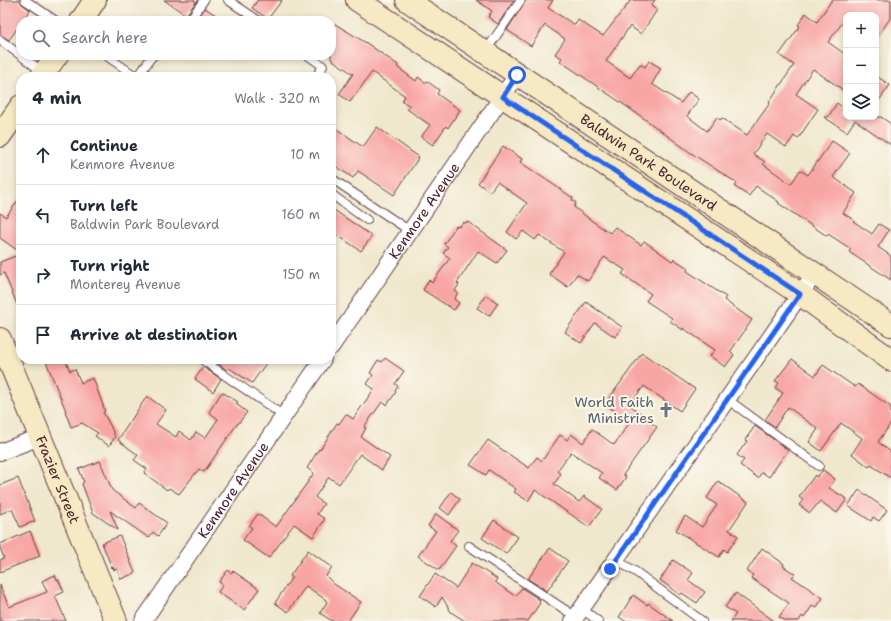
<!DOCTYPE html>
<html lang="en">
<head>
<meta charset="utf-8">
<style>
	:root { --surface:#fff; --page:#f6f6f7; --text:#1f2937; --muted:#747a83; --line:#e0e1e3 }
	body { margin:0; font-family:"Shantell Sans",sans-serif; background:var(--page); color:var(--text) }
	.controls { position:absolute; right:12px; top:12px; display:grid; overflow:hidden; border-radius:8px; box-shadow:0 2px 6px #0003 }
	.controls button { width:36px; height:36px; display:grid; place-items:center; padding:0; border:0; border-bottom:1px solid var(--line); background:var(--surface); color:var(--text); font:20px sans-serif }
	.stop { position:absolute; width:12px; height:12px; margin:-9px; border:3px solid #2563eb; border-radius:50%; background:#fff }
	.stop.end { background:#2563eb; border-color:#fff; box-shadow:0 1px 4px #0008 }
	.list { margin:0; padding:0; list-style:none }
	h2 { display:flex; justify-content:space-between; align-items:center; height:52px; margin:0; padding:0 16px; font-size:17px }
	h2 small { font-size:13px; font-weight:400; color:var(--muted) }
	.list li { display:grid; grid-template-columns:26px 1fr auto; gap:12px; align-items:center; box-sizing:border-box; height:60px; padding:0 16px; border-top:1px solid var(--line) }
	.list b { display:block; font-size:15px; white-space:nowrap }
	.list p { margin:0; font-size:13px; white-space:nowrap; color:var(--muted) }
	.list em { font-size:13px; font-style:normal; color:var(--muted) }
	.icon { flex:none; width:22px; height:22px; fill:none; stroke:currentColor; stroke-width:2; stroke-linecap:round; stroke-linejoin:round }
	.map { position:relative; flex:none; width:891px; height:621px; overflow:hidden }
	.search { position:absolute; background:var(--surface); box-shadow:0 2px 6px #0003; left:16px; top:16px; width:320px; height:44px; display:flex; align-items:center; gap:10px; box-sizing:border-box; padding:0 14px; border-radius:16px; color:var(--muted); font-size:15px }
	.panel { position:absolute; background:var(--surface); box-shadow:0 2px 6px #0003; left:16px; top:72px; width:320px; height:292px; border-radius:16px }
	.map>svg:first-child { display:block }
	.building { fill:#f8a6a4 }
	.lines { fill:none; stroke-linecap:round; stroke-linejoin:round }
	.lane-casing { stroke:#633d43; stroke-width:10 }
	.street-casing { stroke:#633d43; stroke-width:18 }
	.secondary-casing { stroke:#633d43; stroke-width:24 }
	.lane { stroke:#fff; stroke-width:8 }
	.street { stroke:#fff; stroke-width:16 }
	.secondary { stroke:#f6e9c3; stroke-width:22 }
	.route { stroke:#2563eb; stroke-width:5 }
	.labels { text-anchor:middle; stroke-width:4; stroke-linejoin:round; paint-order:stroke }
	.street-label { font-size:14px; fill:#4a1f2b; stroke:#fbf7ec }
	.worship-label { font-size:14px; fill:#5b616d; stroke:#fbf7ec; text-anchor:end }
</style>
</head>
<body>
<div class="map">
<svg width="891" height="621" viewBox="0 0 891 621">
	<rect width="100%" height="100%" fill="#fbf7ec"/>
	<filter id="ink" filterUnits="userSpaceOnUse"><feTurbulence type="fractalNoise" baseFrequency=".025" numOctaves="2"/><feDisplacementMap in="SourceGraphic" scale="8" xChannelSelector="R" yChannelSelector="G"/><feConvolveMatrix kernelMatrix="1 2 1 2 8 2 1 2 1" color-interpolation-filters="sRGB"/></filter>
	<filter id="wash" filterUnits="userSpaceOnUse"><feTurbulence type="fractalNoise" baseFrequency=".012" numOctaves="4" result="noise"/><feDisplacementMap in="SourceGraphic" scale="16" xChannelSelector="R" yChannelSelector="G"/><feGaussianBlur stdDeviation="0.9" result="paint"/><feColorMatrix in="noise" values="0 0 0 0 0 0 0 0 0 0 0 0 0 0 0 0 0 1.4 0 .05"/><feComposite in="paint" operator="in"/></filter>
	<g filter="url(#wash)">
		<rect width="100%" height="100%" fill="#f0e8cd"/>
		<g id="blocks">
			<path class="building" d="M0,0H20L22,4L30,10L9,40L0,35Z
				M164,0H194L196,2L186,15Z
				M258,0H282L268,19L252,8Z
				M476,0H514L498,24L488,17L492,11Z
				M526,0H553L548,8L575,25L578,20L603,36L631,0H655L651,6L657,10L641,34L630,26L606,61L630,78L640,64L645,67L649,61L661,68L652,84L681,103L689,92L699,99L687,116L707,131L717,117L720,120L722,118L747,135L770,103L769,102L794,65L779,55L800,26L798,25L806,13L817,22L832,0H891V17L876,39V15H846V18L828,42L846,55V92L813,69L796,94L818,109L798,139L794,136L786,147L767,134L753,154L765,162L763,164L791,184L800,170L808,175L832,141L850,153L833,177L856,193L843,213L854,220L853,221L872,234L879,224L889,230L878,247L891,256V280L849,252L851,249L828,234L827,236L778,203L779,202L756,186L749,196L735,187L737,183L691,153L642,117L560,61L562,58L555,54L565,39L545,25L531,46L507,30Z
				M205,8L225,21H196Z
				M335,24L368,44L398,65L397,67L416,81L418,77L426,83L427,81L439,90L437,94L460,110L448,128L446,126L433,145L421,137L430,125L407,109L410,106L402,101L405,96L372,72L350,102L339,94L353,74L331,59V30Z
				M876,76L890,85L876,105Z
				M837,103L846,110V117H881L891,124V145L855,120L847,132L824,117H828Z
				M331,125L363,147L377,127L419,157L394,195L358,171L353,178L331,163Z
				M503,146L522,159L520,162L573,198L572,200L576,203L574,207L592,221L610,233L615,227L641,245L644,241L672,261L674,259L688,268L687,271L726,297L724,300L752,320L730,352L734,355L725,367L710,356L715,350L683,328V330L670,321L672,318L646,301L651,294L622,274L625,270L604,257L588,281L577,274L568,287L549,274L564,252L539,235L535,240L523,231L516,239L507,232L527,203L497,182L490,192L478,183Z
				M21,196V253L0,238V213L6,217Z
				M331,208L372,236L361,251L331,231Z
				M468,222L507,250L497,263L478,251L457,283L459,284L455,291L458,293L454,299L459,303L454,310L423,290L429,280L432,283L450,258L443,253L448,247L444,244L456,226L459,227L463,223Z
				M21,254V314L4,273L0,275V262Z
				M486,295L498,303L489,316L477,308Z
				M586,302L622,327L615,337L595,323L581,343L565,332Z
				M642,353L695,389L680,411L644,386L629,405L642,414L641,416L657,427L623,475L626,477L617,490L599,478L602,473L571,452L557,471L561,474L554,484L579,502L584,496L602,509L589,527L535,490L528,501L514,492L516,489L489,470L486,475L470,465L488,440L529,468L537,457L542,461L560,435L567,440L571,434L583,443L592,429L614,445L630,422L605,404Z
				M385,358L404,371L395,384L398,386L395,391L396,392L387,405L382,402L364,427L366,428L361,437L390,457L382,470L360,454L339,484L329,477L315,497L324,504L317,514L325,519L313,537L294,524L269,558L243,540L252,528L249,526L258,514L276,527L314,473L307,468L319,449L320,450L337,423L339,424L346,414L353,419L374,389L367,384L373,375L370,373L378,360L382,362Z
				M45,359H65L70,371L75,369L81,383L93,378L105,411L103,412L111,427L115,437L109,446L95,436L98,433L82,423L71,427L65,411H66Z
				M211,359H269L252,383L229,368L227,370Z
				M792,359L815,376L823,365L855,387L858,384L891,407V423L878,442L891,452V478L871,465L869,467L852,454L862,438L841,423L821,451L809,442L818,429L788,407L775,427L765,420L783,393L775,388L779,383L775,381Z
				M203,367L221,379L213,392L195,379Z
				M222,392L238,402L236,404L247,412L238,424H237L204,472L199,469L179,494L169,488L167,490L144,473L147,469L134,460L138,455L118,440L147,396L166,410L156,424L176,437L179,431L191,440L196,432L205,438L218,419L209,412Z
				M755,426L788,450L769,477L762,472L758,478L740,465L744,460L737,455L747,441L745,440Z
				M100,461L112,490L136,508L139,503L167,523L158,536L153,532L149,538L110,511L118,530L93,513L82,484L84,482L79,469Z
				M823,470L835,479L829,488L847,499L837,513L820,501L810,513L799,505L803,500L799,497L815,475L817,477Z
				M18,478L35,521L20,527L12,509L0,514V485Z
				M718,481L748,502L729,530L738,536L727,552L724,549L719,557L676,530L685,516L702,527L717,505L707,498Z
				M859,490L887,510L879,521L873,517L871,521L848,506Z
				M451,492L460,499L449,515L440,508Z
				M436,514L458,530L450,541L456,546L439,570L418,556L436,531L428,526Z
				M494,520L518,537L506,554L482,538Z
				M30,531L40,556L0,572V560L4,558L0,548V544Z
				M120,536L135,573L121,579L117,569L114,570L113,567L112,568L102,543Z
				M550,548L568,561L547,591L528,579Z
				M762,548L784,564L783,566L795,574L792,577L823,598L816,608L812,606L804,618L802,616L799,621H786L779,617L789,603L751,578L753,575L747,571Z
				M308,550L332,567L326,576L334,584L361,602L348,621H332L320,613L327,602L326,601V600L306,586L288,612L275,603L292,577L290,576Z
				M673,560L693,573L688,580L705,592L697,603L682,593L680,595L660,580Z
				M472,563L497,579L495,582L515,596L522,588L540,600L539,602L540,603L528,621H465L451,612L442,597L436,607L420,596L435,574L456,588Z
				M228,570L231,573L233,571L259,589L244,610L218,592L223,585L219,582Z
				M55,575L57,580L58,579L64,592L55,596L66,621H0V585L9,607L47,592L42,581Z
				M736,593L744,599L774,621H731L736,614L725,607Z
				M633,595L647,605L648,603L673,621H625L619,617Z"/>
		</g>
	</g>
	<g filter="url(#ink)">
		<use href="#blocks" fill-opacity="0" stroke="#633d43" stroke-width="1"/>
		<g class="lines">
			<defs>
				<path id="lane" d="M25,0L56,21
					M228,0L259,21
					M189,21L204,0
					M0,40L43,72
					M485,52L521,0
					M105,55L137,77
					M307,55L323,66L316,77
					M138,77L150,59L154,55
					M331,178L410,231
					M331,194L367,220
					M201,359L284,416
					M727,399L819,466
					M469,546L576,617
					M616,560L636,572L702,621
					M582,609L598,621"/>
				<g id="street">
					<path id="s1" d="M331,347L517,75"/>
					<path d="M0,452L40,437"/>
					<path id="s2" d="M143,621L323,359"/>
					<path d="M573,621L815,273"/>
				</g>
				<g id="secondary">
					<path d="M357,0L800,294L891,360"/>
					<path id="s3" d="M407,0L891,325"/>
					<path d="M81,21L95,0"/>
					<path d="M41,77L57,55"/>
					<path d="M0,136L21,106"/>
					<path id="s4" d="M0,339L116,621"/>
				</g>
			</defs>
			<use href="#lane" class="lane-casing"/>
			<use href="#street" class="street-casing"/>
			<use href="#secondary" class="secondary-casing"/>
			<use href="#lane" class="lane"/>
			<use href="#street" class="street"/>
			<use href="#secondary" class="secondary"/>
		</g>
	</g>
	<g class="lines" filter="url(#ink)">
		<path class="route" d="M517,75L503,97L800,294L610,569"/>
	</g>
	<defs>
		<symbol id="church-bare" viewBox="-9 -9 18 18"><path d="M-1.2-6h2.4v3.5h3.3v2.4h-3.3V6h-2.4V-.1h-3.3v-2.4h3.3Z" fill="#6b7280" stroke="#fbf7ec" stroke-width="2.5" paint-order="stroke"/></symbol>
	</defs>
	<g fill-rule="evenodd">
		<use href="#church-bare" x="655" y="399" width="22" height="22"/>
	</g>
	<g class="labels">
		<g class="street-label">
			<text dy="5" stroke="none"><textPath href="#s3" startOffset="291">Baldwin Park Boulevard</textPath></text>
			<text dy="5" stroke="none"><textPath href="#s1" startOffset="165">Kenmore Avenue</textPath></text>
			<text dy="5" stroke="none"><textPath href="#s4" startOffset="152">Frazier Street</textPath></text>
			<text dy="5" stroke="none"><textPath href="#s2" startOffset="159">Kenmore Avenue</textPath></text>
		</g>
		<g class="worship-label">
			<text x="654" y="407">World Faith<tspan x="654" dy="16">Ministries</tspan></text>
		</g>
	</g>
</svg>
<div class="controls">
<button>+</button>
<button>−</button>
<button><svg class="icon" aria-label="layers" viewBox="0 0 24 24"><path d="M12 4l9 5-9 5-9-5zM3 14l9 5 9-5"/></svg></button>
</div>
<div class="stop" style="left:517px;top:75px"></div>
<div class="stop end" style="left:610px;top:569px"></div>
<div class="search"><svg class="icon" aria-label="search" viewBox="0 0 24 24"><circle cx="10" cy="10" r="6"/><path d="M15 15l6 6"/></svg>Search here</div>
<section class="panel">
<h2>4 min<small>Walk · 320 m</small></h2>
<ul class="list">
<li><svg class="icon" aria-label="ahead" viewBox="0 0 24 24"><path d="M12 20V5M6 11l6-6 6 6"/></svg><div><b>Continue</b><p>Kenmore Avenue</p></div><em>10 m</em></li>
<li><svg class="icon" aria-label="left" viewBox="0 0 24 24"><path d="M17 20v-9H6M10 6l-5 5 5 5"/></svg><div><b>Turn left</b><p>Baldwin Park Boulevard</p></div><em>160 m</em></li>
<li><svg class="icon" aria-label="right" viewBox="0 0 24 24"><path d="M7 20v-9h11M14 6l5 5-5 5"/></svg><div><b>Turn right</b><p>Monterey Avenue</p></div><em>150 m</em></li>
<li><svg class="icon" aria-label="arrive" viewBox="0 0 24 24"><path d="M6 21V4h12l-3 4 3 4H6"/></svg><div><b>Arrive at destination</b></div></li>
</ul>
</section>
</div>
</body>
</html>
